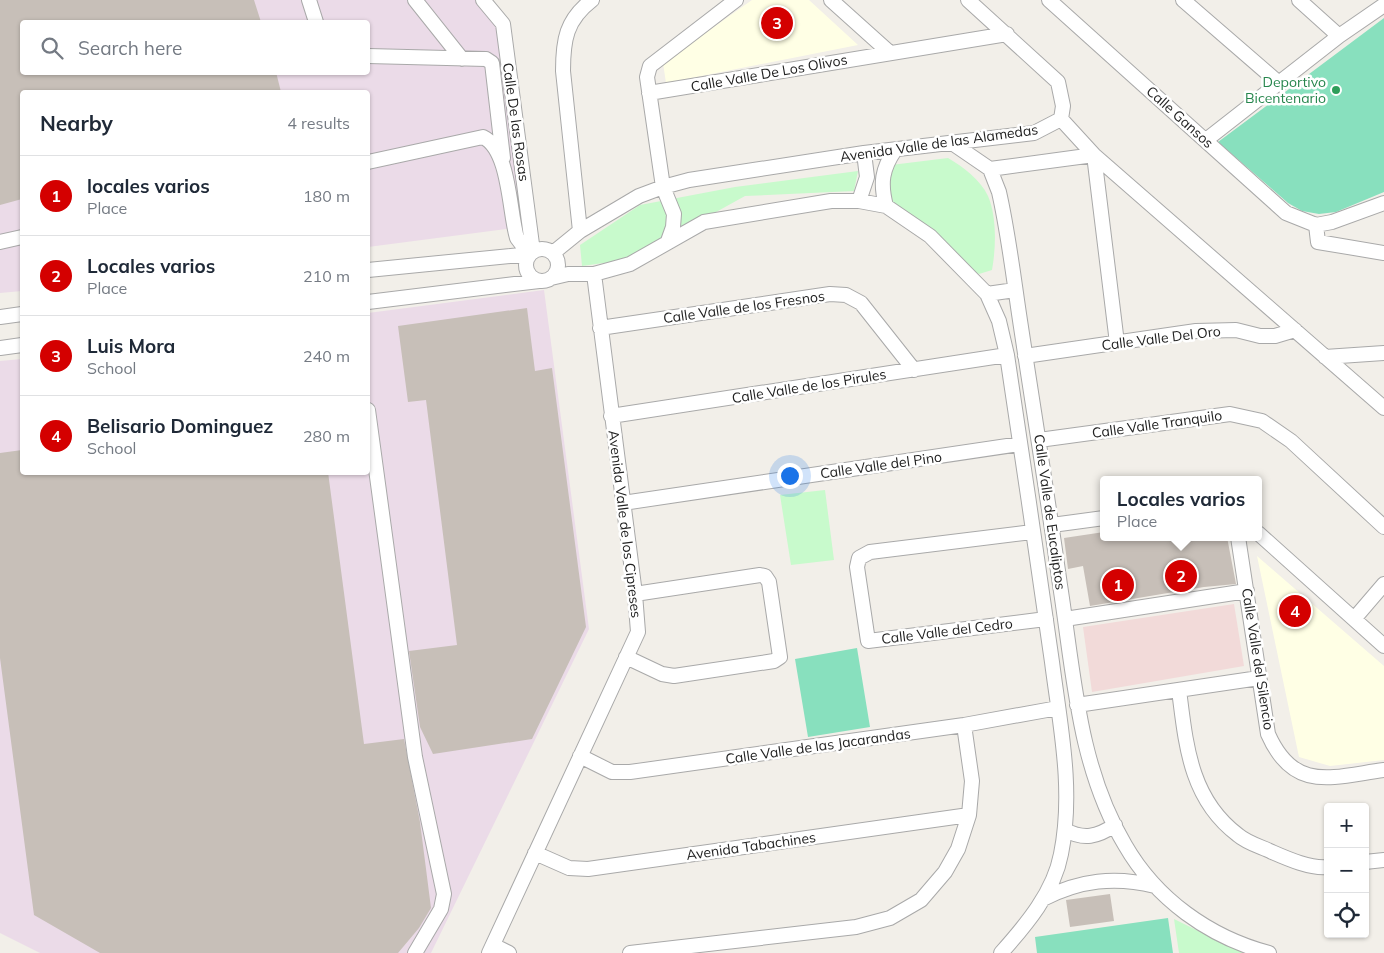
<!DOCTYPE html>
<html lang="en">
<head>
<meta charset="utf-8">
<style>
	:root { --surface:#fff; --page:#f6f6f7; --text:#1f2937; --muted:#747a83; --line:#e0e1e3; --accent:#d40000 }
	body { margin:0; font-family:Mulish,sans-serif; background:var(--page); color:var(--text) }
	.controls { position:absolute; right:15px; bottom:15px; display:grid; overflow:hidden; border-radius:5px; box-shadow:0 1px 4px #0004 }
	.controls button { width:45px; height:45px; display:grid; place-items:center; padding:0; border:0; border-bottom:1px solid var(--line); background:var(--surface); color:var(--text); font:25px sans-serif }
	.you { position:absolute; left:789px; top:475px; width:18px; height:18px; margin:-12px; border:4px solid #fff; border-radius:50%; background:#1a73e8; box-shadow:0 0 0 8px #1a73e833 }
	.badge { display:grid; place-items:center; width:32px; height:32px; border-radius:50%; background:var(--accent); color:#fff; font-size:16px; font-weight:700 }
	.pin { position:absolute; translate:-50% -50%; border:2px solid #fff; box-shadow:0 1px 5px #0006 }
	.popup { position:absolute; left:1100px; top:476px; width:162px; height:65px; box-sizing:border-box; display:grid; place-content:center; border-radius:5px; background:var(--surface); filter:drop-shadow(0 1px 4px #0005); font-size:16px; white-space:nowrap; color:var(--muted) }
	.popup b { font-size:19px; color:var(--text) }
	.popup::after { content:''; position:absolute; left:50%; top:100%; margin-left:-10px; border:10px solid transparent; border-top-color:var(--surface) }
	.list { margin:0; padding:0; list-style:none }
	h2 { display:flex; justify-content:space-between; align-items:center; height:65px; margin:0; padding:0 20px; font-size:21px }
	h2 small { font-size:16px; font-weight:400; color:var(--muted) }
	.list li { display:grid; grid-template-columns:32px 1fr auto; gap:15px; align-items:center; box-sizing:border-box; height:80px; padding:0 20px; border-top:1px solid var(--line) }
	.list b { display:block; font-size:19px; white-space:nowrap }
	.list p { margin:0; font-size:16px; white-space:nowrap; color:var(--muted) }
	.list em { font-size:16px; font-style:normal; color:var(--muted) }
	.icon { flex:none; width:28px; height:28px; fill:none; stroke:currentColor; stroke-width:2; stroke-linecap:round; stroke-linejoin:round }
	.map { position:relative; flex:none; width:1384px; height:953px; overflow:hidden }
	.search { position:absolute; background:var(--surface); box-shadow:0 1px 4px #0004; left:20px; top:20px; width:350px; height:55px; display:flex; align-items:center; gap:12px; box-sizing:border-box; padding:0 18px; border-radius:5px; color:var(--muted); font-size:19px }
	.panel { position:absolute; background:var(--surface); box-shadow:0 1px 4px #0004; left:20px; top:90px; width:350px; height:385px; border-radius:5px }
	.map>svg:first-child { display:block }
	.commercial { fill:#f2dad9 }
	.industrial { fill:#ebdbe8; fill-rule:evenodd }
	.education { fill:#ffffe5 }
	.park { fill:#c8facc }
	.pitch { fill:#88e0be }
	.building { fill:#c7bfb8 }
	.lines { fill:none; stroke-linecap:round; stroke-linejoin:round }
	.minor-casing { stroke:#a9a9a9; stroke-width:16 }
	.minor { stroke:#fff; stroke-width:14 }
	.leisure-dot { fill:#2e9e5b; stroke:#fff; stroke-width:2 }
	.labels { text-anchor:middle; stroke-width:5; stroke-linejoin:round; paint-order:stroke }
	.street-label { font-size:14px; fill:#222; stroke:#fff }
	.leisure-label { font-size:14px; fill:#27864d; stroke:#fff; text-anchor:end }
</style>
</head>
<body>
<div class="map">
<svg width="1384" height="953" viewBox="0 0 1384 953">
	<rect width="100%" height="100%" fill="#f2efe9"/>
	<path class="commercial" d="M1234,604L1244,666L1092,692L1083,627Z"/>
	<path class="industrial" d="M0,0H478L498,24L522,227L368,247V92H22V291L0,293ZM22,22H368V72H22Z
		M544,290L589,629L431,953H40L0,933V361L22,359V472H368V313Z"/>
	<path class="education" d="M752,0H809L858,45L666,83L663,63Z
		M1257,556L1384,666V760L1330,766L1299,757Z"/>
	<path class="park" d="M948,158C963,167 980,179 988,196C997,217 996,248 992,270L979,274L968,268L886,198L891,165Z
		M858,171L854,191L745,196L642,253L611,262L582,266L580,245L640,205L735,187Z
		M825,490L834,560L791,565L780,495Z
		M1174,919L1243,953H1179Z"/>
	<path class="pitch" d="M1384,18V192L1336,212L1319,214L1302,211L1288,203L1218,142Z
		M857,648L870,727L808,737L795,659Z
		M1168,918L1173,953H1037L1035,937Z"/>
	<path class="building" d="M0,0H254L261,22H22V72H276L281,92H22V199L0,205Z
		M527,308L535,371L552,368L586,627L532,739L433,754L420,727L409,651L457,645L426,400L408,402L398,326Z
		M22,450V472H328L364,744L404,739L420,822L431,908L419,928L398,953H100L34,915L0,658V453Z
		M1104,532V537H1227L1236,584L1204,587L1090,606L1083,566L1068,569L1064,538Z
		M1110,894L1114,921L1070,927L1066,900Z"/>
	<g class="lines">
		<defs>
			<path id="minor" d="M309,0L316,22
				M415,0L462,59
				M483,0L503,24L533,252
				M831,0L890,53
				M968,0L1058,82L1063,106L1061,119
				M1049,0L1286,213L1316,225L1332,222L1384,203
				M1183,0L1280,84
				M1299,0L1339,36
				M368,56L486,59L492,63L503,158
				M649,93L1007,34
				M1061,119L1094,155L1384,408
				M1206,140L1339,36L1384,5
				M952,143L990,169L999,192C1009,236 1014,282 1021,327C1034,413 1048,499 1060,585C1074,674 1078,766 1125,845C1156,899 1209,937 1269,953
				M368,162L483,137C510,150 509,212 517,238L523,246L532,252
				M990,169L1094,155L1117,343
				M859,201L867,177L864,153
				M886,206C880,183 882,169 895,150
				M1316,225L1318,242L1384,253
				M580,231L563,71C563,40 566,20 592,0
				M668,241L673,227L674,214L663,187L647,77L650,66L736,0
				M0,242L22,237
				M526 265a16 16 0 1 1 32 0a16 16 0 1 1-32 0Z
				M553,253L580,231L639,196L663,187L689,180L864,153L1034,133L1061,119
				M368,270L530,254
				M551,278L568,274H594L630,264L704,222L831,201H859L886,206L930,236L987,294L999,321L1007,355C1022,457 1038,560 1052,662C1060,725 1074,790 1061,854C1054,892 1026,925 1001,953
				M987,294L1015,290
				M368,302L539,281
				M0,317L22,314
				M600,328L830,294L846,295L861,303L914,370
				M0,348L22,345
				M1025,356L1196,331L1236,330L1260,336H1275L1295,330
				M1325,357L1384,353
				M368,410L415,757L444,894L441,909L415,953
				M611,416L1007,355
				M1039,440L1230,414L1262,421L1291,441L1384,527
				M623,503L1020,444
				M1052,525L1104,518
				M1032,532L870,552L859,558L857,567L868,641L1046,619
				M1258,533L1384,646
				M1238,537L1268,734C1294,793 1332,777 1384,770
				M1065,619L1247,591
				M1354,619L1384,584
				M626,657L662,674L674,676L774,661L780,657L769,582L765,576L760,575L635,594
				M1179,690C1186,745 1190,799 1238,835C1247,843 1262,847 1272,852C1288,859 1311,869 1328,867
				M1077,705L1259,678
				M580,756L612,772H630L964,725L1058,708
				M1065,830C1084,840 1097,837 1115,825
				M535,853L569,868L588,869L969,815
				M1365,862L1384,860
				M1043,899C1080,880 1115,876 1155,886
				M493,945L509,953
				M489,953L638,632L635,594L594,274
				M630,953L856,927L890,918L921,900L945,872L958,849L969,815L972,781L964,725"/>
		</defs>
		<use href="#minor" class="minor-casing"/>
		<use href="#minor" class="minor"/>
	</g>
	<circle class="leisure-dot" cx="1336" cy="90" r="5"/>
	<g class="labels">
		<g class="street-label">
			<text transform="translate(769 73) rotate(-10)" y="5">Calle Valle De Los Olivos</text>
			<text transform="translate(1180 117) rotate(42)" y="5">Calle Gansos</text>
			<text transform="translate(516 122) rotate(82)" y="5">Calle De las Rosas</text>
			<text transform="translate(939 143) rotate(-8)" y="5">Avenida Valle de las Alamedas</text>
			<text transform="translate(744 307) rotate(-8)" y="5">Calle Valle de los Fresnos</text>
			<text transform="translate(1161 338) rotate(-7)" y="5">Calle Valle Del Oro</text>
			<text transform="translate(809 386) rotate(-9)" y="5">Calle Valle de los Pirules</text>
			<text transform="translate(1157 424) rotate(-8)" y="5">Calle Valle Tranquilo</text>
			<text transform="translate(881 465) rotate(-8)" y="5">Calle Valle del Pino</text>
			<text transform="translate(1050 512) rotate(82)" y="5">Calle Valle de Eucaliptos</text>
			<text transform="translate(625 524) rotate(83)" y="5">Avenida Valle de los Cipreses</text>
			<text transform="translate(947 631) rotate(-7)" y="5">Calle Valle del Cedro</text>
			<text transform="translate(1258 659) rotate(81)" y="5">Calle Valle del Silencio</text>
			<text transform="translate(818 746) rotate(-8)" y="5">Calle Valle de las Jacarandas</text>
			<text transform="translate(751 846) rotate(-8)" y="5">Avenida Tabachines</text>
		</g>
		<g class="leisure-label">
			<text x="1326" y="87">Deportivo<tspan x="1326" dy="16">Bicentenario</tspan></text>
		</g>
	</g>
</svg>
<div class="controls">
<button>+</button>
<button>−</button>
<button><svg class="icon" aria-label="locate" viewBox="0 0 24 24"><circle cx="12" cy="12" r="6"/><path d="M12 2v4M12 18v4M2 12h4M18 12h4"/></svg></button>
</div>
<div class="you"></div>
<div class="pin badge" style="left:1118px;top:585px">1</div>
<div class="pin badge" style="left:1181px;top:576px">2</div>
<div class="popup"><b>Locales varios</b>Place</div>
<div class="pin badge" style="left:777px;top:23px">3</div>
<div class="pin badge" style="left:1295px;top:611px">4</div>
<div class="search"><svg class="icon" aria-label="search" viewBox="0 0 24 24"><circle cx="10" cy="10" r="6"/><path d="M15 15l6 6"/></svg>Search here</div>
<section class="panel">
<h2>Nearby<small>4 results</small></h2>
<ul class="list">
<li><span class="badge">1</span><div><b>locales varios</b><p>Place</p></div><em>180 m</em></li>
<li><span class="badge">2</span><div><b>Locales varios</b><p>Place</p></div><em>210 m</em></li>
<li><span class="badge">3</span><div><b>Luis Mora</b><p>School</p></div><em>240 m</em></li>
<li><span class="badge">4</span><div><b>Belisario Dominguez</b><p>School</p></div><em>280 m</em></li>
</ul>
</section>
</div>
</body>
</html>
